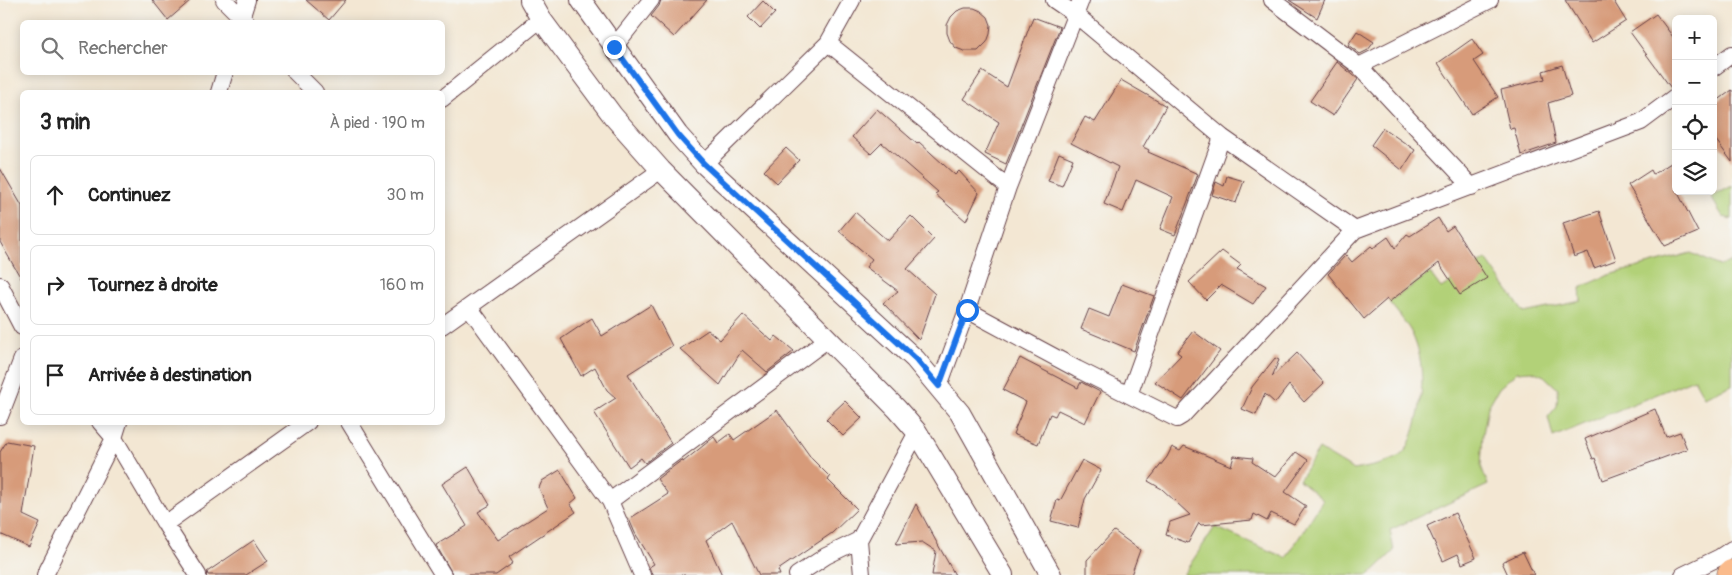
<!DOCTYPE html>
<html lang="fr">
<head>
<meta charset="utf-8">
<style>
	:root { --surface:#fff; --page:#f2f2f2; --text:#222; --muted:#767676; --line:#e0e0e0 }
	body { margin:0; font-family:Pangolin,sans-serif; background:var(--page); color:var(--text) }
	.controls { position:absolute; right:15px; top:15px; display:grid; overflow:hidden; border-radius:8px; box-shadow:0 2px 12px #0003 }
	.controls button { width:45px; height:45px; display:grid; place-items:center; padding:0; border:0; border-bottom:1px solid var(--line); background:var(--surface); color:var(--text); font:25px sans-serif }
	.stop { position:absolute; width:15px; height:15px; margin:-11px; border:4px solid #1a73e8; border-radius:50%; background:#fff }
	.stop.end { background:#1a73e8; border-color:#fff; box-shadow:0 1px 5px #0008 }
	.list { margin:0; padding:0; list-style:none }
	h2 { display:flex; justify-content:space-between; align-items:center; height:65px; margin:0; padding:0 20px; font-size:21px }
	h2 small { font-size:16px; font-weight:400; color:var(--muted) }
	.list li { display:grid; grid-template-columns:32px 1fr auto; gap:15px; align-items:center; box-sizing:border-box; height:80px; margin:0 10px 10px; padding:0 10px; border:1px solid var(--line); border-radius:8px }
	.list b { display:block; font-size:19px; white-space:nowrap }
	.list em { font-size:16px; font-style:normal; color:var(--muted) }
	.icon { flex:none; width:28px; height:28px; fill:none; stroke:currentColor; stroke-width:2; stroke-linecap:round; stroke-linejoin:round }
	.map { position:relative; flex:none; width:1732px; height:575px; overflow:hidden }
	.search { position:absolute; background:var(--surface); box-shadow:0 2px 12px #0003; left:20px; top:20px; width:425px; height:55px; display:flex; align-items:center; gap:12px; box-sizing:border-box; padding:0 18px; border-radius:8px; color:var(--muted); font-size:19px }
	.panel { position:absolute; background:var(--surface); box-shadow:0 2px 12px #0003; left:20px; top:90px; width:425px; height:335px; border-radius:8px }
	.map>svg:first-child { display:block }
	.green { fill:#b2d178; stroke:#7e7852 }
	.building { fill:#d79b7a }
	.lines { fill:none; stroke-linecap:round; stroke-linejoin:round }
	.minor-casing { stroke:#633d44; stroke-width:18 }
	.tertiary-casing { stroke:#633d44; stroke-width:22 }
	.trunk-casing { stroke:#633d44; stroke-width:29 }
	.minor { stroke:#fff; stroke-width:16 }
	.tertiary { stroke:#fff; stroke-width:20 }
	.trunk { stroke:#fabb8c; stroke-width:28 }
	.route { stroke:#1a73e8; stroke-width:6 }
</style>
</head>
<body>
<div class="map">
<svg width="1732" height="575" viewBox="0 0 1732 575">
	<rect width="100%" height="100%" fill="#f6f6f2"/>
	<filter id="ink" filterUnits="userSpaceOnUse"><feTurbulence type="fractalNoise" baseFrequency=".02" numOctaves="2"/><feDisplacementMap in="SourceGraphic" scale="10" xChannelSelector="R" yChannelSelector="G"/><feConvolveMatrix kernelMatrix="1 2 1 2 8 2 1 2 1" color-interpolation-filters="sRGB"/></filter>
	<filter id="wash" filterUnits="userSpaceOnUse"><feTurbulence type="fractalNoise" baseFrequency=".0096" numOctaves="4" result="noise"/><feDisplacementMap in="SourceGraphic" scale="20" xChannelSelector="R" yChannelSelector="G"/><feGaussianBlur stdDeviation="1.12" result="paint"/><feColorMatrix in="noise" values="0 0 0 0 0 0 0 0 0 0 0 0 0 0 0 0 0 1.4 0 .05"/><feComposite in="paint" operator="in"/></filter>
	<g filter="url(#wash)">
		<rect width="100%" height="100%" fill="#f3e7d3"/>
		<path class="green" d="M1732,186V219L1723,217L1711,197Z
			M1691,253L1720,266L1732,261V385L1704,397L1694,379L1553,437L1548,417L1557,406L1558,389L1544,376L1532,371L1517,372L1499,388L1488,407L1483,434L1481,466L1488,485L1390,530L1394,551L1369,575H1183L1215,527L1286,558L1323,500L1299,480L1319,449L1354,470C1368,467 1395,463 1404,452C1412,442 1415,427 1418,416C1424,387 1424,356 1410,330C1404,320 1396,311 1389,302L1430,273L1441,288L1486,259L1524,313L1581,301L1580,288L1609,275Z"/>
		<g id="blocks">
			<path class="building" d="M152,0H191L168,20Z
				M306,0H346L329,20Z
				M661,0H707L674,37L651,16L659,6Z
				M1289,0H1325L1317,18Z
				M1565,0H1613L1626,21L1592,43Z
				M763,1L775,13L760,29L748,17Z
				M965,8H974L981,11L988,17L991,25L990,34L987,42L978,51H964L956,48L950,41L947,33V25L951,17L957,11Z
				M1656,14L1676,41V86L1671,88L1630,32Z
				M1033,17L1060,27L1006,164L985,154L999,122L964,99L982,71L1007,87Z
				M1357,31L1374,42L1368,50L1360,54L1348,45Z
				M1472,39L1483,55L1474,61L1498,97L1472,114L1438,63Z
				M1337,62L1358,79L1333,116L1310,101Z
				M1562,65L1571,96L1548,103L1556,143L1521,155L1514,128L1510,129L1501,90L1545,79L1543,71Z
				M1121,80L1166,106L1143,147L1149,150L1148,152L1198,174L1175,235L1160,229L1173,197L1136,180L1123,212L1104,204L1118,167L1071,143L1085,117L1095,122Z
				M1732,90V162L1713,136V104Z
				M877,109L917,144L919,142L955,175L959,171L979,193L966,221L935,194L938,192L882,143L871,154L852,137Z
				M1383,128L1415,150L1402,170L1371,145Z
				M786,148L799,160L777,183L764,171Z
				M1059,153L1073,159L1062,186L1048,181Z
				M1676,160V191H1677L1698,232L1665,246L1628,185L1651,170L1653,174Z
				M0,168L22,206V280L0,242Z
				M1227,176L1244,181L1236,203L1212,195L1216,182L1224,186Z
				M1599,211L1616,260L1594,268L1588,252L1574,257L1563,223Z
				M855,212L888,241L911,216L934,239L907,269L935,294L919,340L883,303L898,291L866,267L872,259L839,231Z
				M1438,218L1446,231L1453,226L1487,278L1460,295L1439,263L1389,302L1387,299L1364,319L1328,274L1346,255L1352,262L1371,246L1373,248L1388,237L1395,248L1407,234L1410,236Z
				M1222,251L1241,265L1237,269L1266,286L1253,304L1221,285L1206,300L1189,282Z
				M1122,284L1154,296L1134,351L1081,329L1089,309L1109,317Z
				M651,305L672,346L628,374L671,443L645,463L641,458L629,467L594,412L616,398L607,390L595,367L581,376L561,339L592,318L602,336Z
				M743,315L772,341L776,336L794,351L767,372L742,350L720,385L680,349L708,330L720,340Z
				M1193,331L1220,351L1183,400L1155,382L1181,355L1177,352Z
				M1297,353L1324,383L1304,402L1289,385L1275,403L1265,394L1256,415L1242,409L1252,387L1275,358L1279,360L1272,377Z
				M1020,358L1078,388L1081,382L1100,392L1085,423L1058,410L1055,416L1050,414L1038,444L1013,434L1026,402L1003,390Z
				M845,401L862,418L843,436L826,419Z
				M1655,409L1666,437L1680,432L1687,449L1603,480L1595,458L1593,459L1585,439Z
				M777,410L812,459L830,477L828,480L857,509L832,533L778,570L780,575H759L732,521L706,540L722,575H652L649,567L654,564L635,533L629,519L668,494L657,479L682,460L683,462L714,437L718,443L730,434L734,440Z
				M7,441L34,446L23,515L40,523L29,547L0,534V452Z
				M1184,446L1231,466L1234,456L1253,458L1252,462L1275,477L1296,452L1308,460L1285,492L1306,506L1294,524L1271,513L1267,521L1254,514L1252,520L1201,525L1199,523L1188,543L1166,535L1170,522L1190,515L1162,489L1148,481L1167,457L1172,447L1180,451Z
				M1082,460L1101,470L1085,499L1078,528L1051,521L1057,500L1060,501Z
				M468,467L490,505L478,512L498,540L548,508L539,488L542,481L560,470L577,498L570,504L576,512L509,557L513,563L496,575H453L436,545L467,526L442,484Z
				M916,504L937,543L955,575H932L936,551L922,542L896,544Z
				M1455,513L1476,558L1462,564L1458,554L1443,561L1427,526Z
				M1114,531L1140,550L1131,575H1087V560Z
				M254,540L268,561L246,575H208L207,572Z
				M1523,552L1534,575H1508L1502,562Z"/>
		</g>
	</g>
	<g filter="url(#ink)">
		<use href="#blocks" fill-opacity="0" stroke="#633d44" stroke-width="1"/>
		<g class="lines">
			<defs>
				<path id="minor" d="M224,0L246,22
					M1054,0L1076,15L1222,137L1355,230
					M1272,0L1359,66L1472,187
					M240,22L247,0
					M828,43L1008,187
					M614,47L651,0
					M1359,66L1490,0
					M1713,68L1732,54
					M295,72L315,92
					M219,92L225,72
					M442,99L541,19
					M704,164L828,43L852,0
					M0,285L22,327
					M469,307L610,501L642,575
					M967,310L1077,369L1177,419L1182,416L1355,230L1641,122L1676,96
					M442,326L661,170
					M939,386L967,310L1008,187L1081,0
					M1129,395L1222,137
					M0,416L22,359
					M100,422L114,438L165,524L198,575
					M349,422L443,575
					M610,501L828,339
					M165,524L308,422
					M45,575L114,438L119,422
					M797,575L826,556L859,540
					M862,575L859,540L917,432
					M1683,575L1720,557L1732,549"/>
				<path id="tertiary" d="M530,0L541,19L613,116L661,170L897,409L917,432L1003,575
					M581,0L678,135L704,164L915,359L960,413L1051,575"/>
				<path id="trunk" d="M1731,575L1732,574"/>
			</defs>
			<use href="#minor" class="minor-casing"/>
			<use href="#tertiary" class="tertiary-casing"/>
			<use href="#trunk" class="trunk-casing"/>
			<use href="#minor" class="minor"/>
			<use href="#tertiary" class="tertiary"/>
			<use href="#trunk" class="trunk"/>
		</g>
	</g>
	<g class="lines" filter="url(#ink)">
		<path class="route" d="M614,47L678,135L704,164L916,359L939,386L967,310"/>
	</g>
</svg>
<div class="controls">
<button>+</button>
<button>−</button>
<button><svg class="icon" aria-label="locate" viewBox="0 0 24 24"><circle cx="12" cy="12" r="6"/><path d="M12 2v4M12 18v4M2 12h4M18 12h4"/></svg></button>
<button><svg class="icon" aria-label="layers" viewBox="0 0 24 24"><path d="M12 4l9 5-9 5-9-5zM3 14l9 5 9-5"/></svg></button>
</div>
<div class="stop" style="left:967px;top:310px"></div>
<div class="stop end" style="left:614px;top:47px"></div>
<div class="search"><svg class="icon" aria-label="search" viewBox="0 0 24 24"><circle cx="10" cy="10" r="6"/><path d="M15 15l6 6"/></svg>Rechercher</div>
<section class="panel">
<h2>3 min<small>À pied · 190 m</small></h2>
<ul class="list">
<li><svg class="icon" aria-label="ahead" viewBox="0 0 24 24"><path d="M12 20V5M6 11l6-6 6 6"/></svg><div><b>Continuez</b></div><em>30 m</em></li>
<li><svg class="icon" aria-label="right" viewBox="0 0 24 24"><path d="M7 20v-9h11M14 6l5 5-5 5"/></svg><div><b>Tournez à droite</b></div><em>160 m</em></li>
<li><svg class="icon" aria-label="arrive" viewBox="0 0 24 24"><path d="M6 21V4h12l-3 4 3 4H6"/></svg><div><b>Arrivée à destination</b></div></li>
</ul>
</section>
</div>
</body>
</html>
